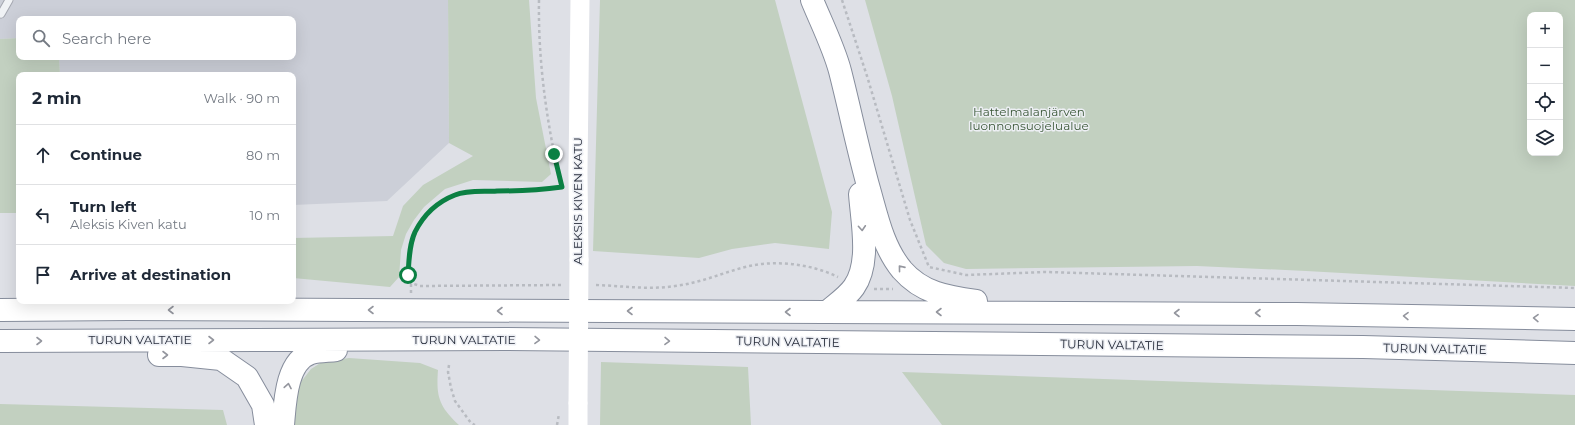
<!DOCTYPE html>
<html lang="en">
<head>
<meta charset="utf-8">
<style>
	:root { --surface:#fff; --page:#f6f6f7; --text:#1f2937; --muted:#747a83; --line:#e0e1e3 }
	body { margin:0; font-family:Montserrat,sans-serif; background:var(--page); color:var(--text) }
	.controls { position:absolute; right:12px; top:12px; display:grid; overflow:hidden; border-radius:8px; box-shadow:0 4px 16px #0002 }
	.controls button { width:36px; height:36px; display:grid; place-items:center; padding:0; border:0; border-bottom:1px solid var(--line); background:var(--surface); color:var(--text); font:20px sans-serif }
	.stop { position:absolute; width:12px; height:12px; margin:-9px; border:3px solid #0b8043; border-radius:50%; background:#fff }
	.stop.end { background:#0b8043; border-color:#fff; box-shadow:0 1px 4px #0008 }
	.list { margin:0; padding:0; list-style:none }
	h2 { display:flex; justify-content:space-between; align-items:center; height:52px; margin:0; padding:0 16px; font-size:17px }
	h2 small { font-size:13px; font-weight:400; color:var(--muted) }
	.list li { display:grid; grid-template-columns:26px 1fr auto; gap:12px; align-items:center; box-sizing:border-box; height:60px; padding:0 16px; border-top:1px solid var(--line) }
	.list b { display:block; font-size:15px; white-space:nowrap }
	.list p { margin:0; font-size:13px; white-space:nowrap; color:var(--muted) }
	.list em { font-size:13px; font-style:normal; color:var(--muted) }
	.icon { flex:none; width:22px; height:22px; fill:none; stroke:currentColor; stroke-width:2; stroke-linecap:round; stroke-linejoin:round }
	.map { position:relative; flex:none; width:1575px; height:425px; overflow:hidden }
	.search { position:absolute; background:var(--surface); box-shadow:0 4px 16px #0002; left:16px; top:16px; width:280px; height:44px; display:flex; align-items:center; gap:10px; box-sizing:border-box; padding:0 14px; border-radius:8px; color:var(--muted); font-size:15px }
	.panel { position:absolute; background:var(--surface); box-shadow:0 4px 16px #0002; left:16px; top:72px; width:280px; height:232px; border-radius:8px }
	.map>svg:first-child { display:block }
	.built { fill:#cccfd8 }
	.green { fill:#c2d0c0; fill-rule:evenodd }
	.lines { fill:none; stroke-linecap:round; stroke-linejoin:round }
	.lane-casing { stroke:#a4a7b0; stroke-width:9 }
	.highway-casing { stroke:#868d9c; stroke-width:24 }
	.path { stroke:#b8bbc1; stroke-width:2.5; stroke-dasharray:3 3; stroke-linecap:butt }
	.lane { stroke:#f0f2f5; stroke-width:7 }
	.secondary { stroke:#fff; stroke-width:19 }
	.highway { stroke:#fff; stroke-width:22 }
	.secondary-bridge { stroke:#fff; stroke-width:19 }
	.oneway { stroke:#94969e }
	.route { stroke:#0b8043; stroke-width:5 }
	.labels { text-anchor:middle; stroke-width:3; stroke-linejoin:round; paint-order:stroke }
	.park-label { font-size:12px; fill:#3a5737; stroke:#edeff4 }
	.street-label { font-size:12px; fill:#282e3c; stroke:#edeff4 }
</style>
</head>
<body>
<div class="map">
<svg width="1575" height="425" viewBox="0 0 1575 425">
	<rect width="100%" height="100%" fill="#dee0e6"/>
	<path class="built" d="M0,0H448L449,143L387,201L293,205V75H60L59,57H293V19H19V38L0,39Z"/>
	<path class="green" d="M448,0H529L536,98L551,174L542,182L473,180L445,189L424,207L414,220L406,234L401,250L399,277L390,287L293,278V238L393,236L403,206L423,185L473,156L449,143Z
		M600,0H775L832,212L829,249L775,243L732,249L699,258L593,251Z
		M865,0H1575V286L1306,271L1197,266L966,269L944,263L926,245L892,96ZM1530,15H1560V153H1530Z
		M19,38V57H59L60,75H19V213H0V39Z
		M349,358L420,363L438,370C436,397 439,406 459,425H294L296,388L304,378L311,369L322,362Z
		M601,362L748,367L751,425H600Z
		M902,372L1575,395V425H942Z
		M0,404L223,410L227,425H0Z"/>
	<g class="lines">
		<defs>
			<path id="lane" d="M1,14L9,0"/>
			<path id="highway" d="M812,0C821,22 834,48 840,71C850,110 858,150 869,189C877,217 883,247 902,270C922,293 947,297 976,301
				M0,310L128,309L1297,314L1575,319
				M827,312C836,304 847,297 854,287C871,263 862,222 860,194
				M0,341L506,339L1363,347L1575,353
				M159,355H182L221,359L247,377L263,405L266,425
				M283,425C285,403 286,361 311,353C319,351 329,351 336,350"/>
		</defs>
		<use href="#lane" class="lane-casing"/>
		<use href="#highway" class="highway-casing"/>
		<path class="path" d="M539,0C538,59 546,118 559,176
			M842,0L867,76L910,220L929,267L966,275L1046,272L1575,288
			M561,285L420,286L411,283C406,269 409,256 413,241C418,221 435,203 454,195C467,190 484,192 497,191C518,191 540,190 561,187
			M596,285C623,286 649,290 675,286C701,283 724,272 749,266C778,260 811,264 838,277
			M874,289H893
			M411,293V283
			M449,365L448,372L451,388L455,401L471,423L475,425
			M557,425L559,414"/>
		<use href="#lane" class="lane"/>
		<path class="secondary" d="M579,260L578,172L580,0
			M578,425V403"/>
		<use href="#highway" class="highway"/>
		<path class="secondary-bridge" d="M578,403L579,260"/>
	</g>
	<defs><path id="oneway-chevron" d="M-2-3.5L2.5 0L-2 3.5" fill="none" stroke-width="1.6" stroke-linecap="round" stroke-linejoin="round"/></defs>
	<g class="oneway">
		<use href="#oneway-chevron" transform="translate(862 228) rotate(86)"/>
		<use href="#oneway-chevron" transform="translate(901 268) rotate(-129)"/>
		<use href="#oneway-chevron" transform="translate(171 310) rotate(-180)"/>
		<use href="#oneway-chevron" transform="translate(371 310) rotate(-180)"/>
		<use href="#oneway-chevron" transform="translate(500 311) rotate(-180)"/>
		<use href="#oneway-chevron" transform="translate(630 311) rotate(-180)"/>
		<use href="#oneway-chevron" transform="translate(788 312) rotate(-180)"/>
		<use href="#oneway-chevron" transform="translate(939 312) rotate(-180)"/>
		<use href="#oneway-chevron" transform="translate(1177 313) rotate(-180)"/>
		<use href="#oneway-chevron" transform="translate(1258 313) rotate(-180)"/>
		<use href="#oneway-chevron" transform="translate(1406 316) rotate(-179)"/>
		<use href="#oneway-chevron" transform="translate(1536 318) rotate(-179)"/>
		<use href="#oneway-chevron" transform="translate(211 340)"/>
		<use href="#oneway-chevron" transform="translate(537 340) rotate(1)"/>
		<use href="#oneway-chevron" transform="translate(39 341)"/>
		<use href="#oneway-chevron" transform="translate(667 341) rotate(1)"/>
		<use href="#oneway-chevron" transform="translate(165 355)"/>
		<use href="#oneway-chevron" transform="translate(288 386) rotate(-80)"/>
	</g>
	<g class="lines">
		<path class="route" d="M408,275C409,261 409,245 415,232C423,216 437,202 455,195C467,190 484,192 497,191C519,191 540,190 562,187L554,154"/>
	</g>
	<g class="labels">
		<g class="park-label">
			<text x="1029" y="116">Hattelmalanjärven<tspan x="1029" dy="14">luonnonsuojelualue</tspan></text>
		</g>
		<g class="street-label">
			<text transform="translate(578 201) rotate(-90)" y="4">ALEKSIS KIVEN KATU</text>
			<text x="140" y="344">TURUN VALTATIE</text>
			<text x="464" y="344">TURUN VALTATIE</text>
			<text transform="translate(788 342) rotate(1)" y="4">TURUN VALTATIE</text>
			<text transform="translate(1112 345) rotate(1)" y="4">TURUN VALTATIE</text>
			<text transform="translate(1435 349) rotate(1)" y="4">TURUN VALTATIE</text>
		</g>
	</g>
</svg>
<div class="controls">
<button>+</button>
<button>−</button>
<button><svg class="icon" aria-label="locate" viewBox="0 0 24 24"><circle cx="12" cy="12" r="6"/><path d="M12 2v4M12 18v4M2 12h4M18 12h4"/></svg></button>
<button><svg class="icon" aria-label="layers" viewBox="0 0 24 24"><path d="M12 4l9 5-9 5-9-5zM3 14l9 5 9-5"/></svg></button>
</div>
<div class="stop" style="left:408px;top:275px"></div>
<div class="stop end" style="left:554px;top:154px"></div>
<div class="search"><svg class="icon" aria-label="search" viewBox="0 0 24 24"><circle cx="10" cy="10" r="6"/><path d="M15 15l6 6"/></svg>Search here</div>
<section class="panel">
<h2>2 min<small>Walk · 90 m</small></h2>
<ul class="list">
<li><svg class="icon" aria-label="ahead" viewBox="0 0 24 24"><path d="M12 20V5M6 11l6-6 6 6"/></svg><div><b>Continue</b></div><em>80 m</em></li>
<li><svg class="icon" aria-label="left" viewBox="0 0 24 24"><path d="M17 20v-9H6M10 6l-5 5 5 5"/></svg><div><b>Turn left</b><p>Aleksis Kiven katu</p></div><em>10 m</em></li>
<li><svg class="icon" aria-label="arrive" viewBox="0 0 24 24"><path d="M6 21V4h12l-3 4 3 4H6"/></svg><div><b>Arrive at destination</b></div></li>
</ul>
</section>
</div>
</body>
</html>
